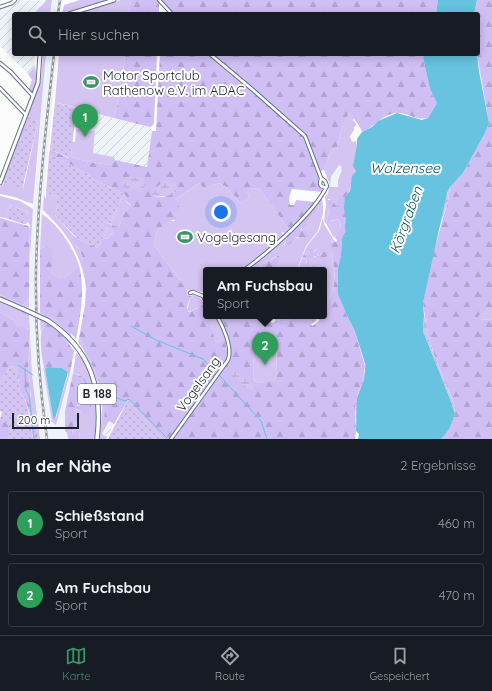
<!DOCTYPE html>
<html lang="de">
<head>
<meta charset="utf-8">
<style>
	:root { --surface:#171b24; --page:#20242c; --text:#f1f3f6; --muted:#9ea1a6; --line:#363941; --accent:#39946a }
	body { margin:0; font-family:Quicksand,sans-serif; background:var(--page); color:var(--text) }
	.scale { position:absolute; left:12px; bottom:10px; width:67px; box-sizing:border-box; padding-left:4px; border:2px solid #1c222c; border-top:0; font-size:11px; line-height:14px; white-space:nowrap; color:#1c222c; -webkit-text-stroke:3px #fff; paint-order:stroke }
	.you { position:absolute; left:221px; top:212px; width:14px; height:14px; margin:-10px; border:3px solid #fff; border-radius:50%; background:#1a73e8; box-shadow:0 0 0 6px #1a73e833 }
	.badge { display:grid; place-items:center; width:26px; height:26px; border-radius:50%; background:var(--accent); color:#fff; font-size:13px; font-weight:700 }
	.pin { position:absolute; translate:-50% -33px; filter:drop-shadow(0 1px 2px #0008) }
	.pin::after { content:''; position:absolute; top:21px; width:14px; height:12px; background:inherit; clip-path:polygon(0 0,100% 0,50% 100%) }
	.popup { position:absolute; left:203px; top:267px; width:124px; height:52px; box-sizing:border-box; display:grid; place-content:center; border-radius:4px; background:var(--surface); filter:drop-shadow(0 1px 3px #0005); font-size:13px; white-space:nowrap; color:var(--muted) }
	.popup b { font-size:15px; color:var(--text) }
	.popup::after { content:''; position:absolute; left:50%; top:100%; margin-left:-8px; border:8px solid transparent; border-top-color:var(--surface) }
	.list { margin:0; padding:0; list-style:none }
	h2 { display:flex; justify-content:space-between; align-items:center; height:52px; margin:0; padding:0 16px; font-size:17px }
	h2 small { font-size:13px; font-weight:400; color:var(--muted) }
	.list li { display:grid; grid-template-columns:26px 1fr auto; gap:12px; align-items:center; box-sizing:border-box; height:64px; margin:0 8px 8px; padding:0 8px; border:1px solid var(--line); border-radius:4px }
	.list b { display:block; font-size:15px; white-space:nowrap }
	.list p { margin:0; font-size:13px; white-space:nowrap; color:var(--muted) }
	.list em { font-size:13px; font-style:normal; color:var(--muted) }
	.icon { flex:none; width:22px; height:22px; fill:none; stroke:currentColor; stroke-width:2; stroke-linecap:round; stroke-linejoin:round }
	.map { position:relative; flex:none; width:492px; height:439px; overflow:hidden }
	.search { position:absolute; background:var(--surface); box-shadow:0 2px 10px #0003; left:12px; right:12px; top:12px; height:44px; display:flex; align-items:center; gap:10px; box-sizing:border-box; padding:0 14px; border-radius:4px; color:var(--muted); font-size:15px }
	.sheet { height:196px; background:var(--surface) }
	nav { display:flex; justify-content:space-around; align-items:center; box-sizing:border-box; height:56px; border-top:1px solid var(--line); background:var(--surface); font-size:11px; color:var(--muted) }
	nav a { display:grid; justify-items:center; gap:2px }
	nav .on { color:var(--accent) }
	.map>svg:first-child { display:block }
	.built { fill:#eef2f9 }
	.industrial { fill:url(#industrial-furrows) }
	.grass { fill:#d3c4f2; fill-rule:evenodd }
	.forest { fill:url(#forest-firs); fill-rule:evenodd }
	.wetland { fill:url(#wetland-marsh) }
	.garden { fill:url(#garden-dots) }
	.water { fill:#67c3df }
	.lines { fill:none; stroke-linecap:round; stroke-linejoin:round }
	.stream { stroke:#67c3df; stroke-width:1 }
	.street-casing { stroke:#647289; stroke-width:4.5 }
	.secondary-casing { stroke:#647289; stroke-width:5 }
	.primary-casing { stroke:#647289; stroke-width:5.5 }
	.street { stroke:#fff; stroke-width:2.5 }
	.secondary { stroke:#fff; stroke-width:3 }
	.primary { stroke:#fff; stroke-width:3.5 }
	.rail-casing { stroke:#919499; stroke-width:2.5 }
	.rail { stroke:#fff; stroke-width:1; stroke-dasharray:3; stroke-linecap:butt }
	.primary-bridge-casing { stroke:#647289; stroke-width:5.5; stroke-linecap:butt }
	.primary-bridge { stroke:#fff; stroke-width:3.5 }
	.labels { text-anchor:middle; stroke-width:4; stroke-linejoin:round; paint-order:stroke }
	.shield { fill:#fff; stroke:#60646b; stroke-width:1 }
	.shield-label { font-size:12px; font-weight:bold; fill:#1c222c }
	.poi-label { font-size:13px; fill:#1c222c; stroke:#fff; text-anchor:start }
	.street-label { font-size:13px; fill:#1c222c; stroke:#fff }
	.water-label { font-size:14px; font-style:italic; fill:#005568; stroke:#fff }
</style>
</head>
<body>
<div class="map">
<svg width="492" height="439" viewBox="0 0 492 439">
	<defs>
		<pattern id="industrial-furrows" width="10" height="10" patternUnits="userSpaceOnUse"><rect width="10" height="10" fill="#eef2f9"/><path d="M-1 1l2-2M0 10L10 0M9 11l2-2" fill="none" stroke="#cccfd6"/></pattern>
		<pattern id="forest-firs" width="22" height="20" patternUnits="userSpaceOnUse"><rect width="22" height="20" fill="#d0bff5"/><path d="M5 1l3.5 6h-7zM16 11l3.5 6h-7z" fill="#b2a4d2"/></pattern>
		<pattern id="wetland-marsh" width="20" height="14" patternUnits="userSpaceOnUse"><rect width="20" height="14" fill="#d3c4f2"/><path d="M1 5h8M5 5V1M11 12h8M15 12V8" fill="none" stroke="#b5a8d0"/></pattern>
		<pattern id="garden-dots" width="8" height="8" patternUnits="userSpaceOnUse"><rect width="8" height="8" fill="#d3c4f2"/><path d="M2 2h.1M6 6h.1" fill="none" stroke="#b5a8d0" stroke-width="1.8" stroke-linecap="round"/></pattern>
	</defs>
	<rect width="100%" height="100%" fill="#fcfcfc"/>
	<path class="built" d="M52,0H61L60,14H50Z
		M46,54H57L41,232L39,289L41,334L43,366L52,421L54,424L70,373H73L65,422L68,439H40L32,375L30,330L29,287L32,225Z
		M339,165L342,167V170L338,180V188L329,187L331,176L332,177Z"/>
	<path class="industrial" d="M17,0L46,1L36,11L38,14H14V54H35V66L28,74L0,46V8L11,4Z
		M76,108L150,127L152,131L147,168L115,160L114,157L93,153L95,131L74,128Z
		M109,421L114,424L113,426H112L108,437L102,434Z"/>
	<path class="grass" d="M45,0H52L50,14H38L36,11L46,1Z
		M80,0H107L62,14L64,5Z
		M120,0H131L129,14H77Z
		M43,54H46L33,204L14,197L0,194V187L4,183L2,181L27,117H29L27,115L41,81ZM29,118L38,121L23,190Z
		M59,54H125L122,86L114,118L55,102Z
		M35,66L37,81L33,93L29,89L32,80L28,74Z
		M349,113L354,118L353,120L357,125L354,127V130L350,136L352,142L356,141C359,151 353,162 356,171L353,175L349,192H347L339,198L338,207L335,206L331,199H328L330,211L326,220L332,221L338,219L341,223L340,231L334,238L324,220L326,205L325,196L328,194L329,187H338V180L342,170H341L342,167L339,165L331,177L330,185L324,170L331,150L337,148L343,124Z
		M76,129L95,131L93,153L114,157L115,160L110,165L85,161L71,157L72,142H75Z
		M199,183L205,190C208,188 212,185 216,184C225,180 235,198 240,203L249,196L246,192L248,189L259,188L289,230L285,233L283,232L282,233L283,236L265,253L241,270H206V291L203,292L187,290L154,245L157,230L170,221H175L173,213L175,200Z
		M46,193L58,197L59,204L54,214L74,236L75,245C85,251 84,271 85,281C79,250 66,232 43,210L44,195L46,199Z
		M124,194L126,196L125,200L131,206L123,215L119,227L110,224Z
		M0,196L20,201L33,209L30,256V225L28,222L26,224H23L28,212L11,205L5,218L0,217Z
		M322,197L323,207V214L318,231L306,246L297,270H275L280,260L276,256C271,261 262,262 259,269L247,270L262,259L287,236L284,246L286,248L294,238L301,237L305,231H302V227L306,226V220C312,215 318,214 319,205L311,211Z
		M42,214C60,227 71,244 79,265C68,274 65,285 51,272L52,261L46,246L40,249Z
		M323,218L324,224L334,240L331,242L333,254L332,259L335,271L333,291L324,309V270H315L313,266L310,267L309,263V259C314,256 315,256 320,259L321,253L320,255L318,256L316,250L313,252L310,248L308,250L310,252L309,254L302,257L307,246L319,231Z
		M108,228L113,231V233L107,239L103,238Z
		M302,258L307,259L306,263L308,270H298Z
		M0,295L23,305L29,299V308L0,297Z
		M193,295L198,296L205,304L189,312L187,310L191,296Z
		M0,301L29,314L30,330L23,326L17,325L13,320L0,312Z
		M492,308V319L482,320L479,318L478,316L485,313V310Z
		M48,316H50L69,330L72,337L59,325L47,317Z
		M276,316H295L287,322L275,320Z
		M40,319C51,325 67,334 71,346L65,339L42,323L44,327L42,329L41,334Z
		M217,319L225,339L216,343L208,323Z
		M30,335L32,375L40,439H38L34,417L31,416L30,419C28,413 30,411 33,407L30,400L31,393L29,388L30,381L28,373Z
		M79,338L83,344L82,347L90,360L97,376L102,396L105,403L106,418L104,430L102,434L108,437L106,439H100C100,429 102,418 102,408C101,385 91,361 78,342Z
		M264,343H277L276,382L257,383L253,379L254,351Z
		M76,353C97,368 98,414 94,439H80L79,438L80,433L74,435L72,433L74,424L77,420L73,411L77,409L83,413L82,402L79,406L77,405L85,389L80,375L73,373Z
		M43,366L45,370L53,417L56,418L58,407L68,375L70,373L56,425L52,422Z"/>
	<path class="forest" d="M131,0H157L159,2V14H129Z
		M160,0H438L436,14H173Z
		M477,0H492V308L486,310L485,313L478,316L482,320L492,319V439H441L445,435L455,414L453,401L433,352L426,325L423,303L430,264L448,201L450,187L463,173L485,133L489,123L477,54L478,14H474Z
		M125,54H157L154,123L153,125L150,127L114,118L122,86Z
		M160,54H209L304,136L319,176V186L323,190L322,192L292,189C290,194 288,200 290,205H294L296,200L314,202L301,218L289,230L259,188L248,189L247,192L249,197L240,203C235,198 225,180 216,184C212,185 208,188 205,190L199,183L175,200L180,208L173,213L177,219L170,221L157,230L154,245L187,290V295L191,296L187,307L188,312H190L205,304L206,316H214L217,319L209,323L216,343L225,339L228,357L170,439H163L128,400L114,424L109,421L104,430L105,403L102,396L97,376L90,360L82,347L83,344L79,338L85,305L86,289L82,255L78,247L74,244V236L78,239L98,248L103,238L107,239L113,233V231L101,224L103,222L119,227L123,215L131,205L125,200L126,196L124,194L91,178L90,175L49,154L50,149L68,158L71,157L85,161L110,165L115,160L147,167L152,131H156ZM176,185L164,197L152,196Z
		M211,54H424L423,58L430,89L437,103L428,118C415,121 408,112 397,113C382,114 375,127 362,132L359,125L349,113L343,124L337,148L331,150L324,170L320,171L306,135Z
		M346,192H349L346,196V235L342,239L341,255L338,271L340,298L348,318L354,329L365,366L363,380L358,393L355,412L356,431L355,439H172L229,361C233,349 226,330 220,319L224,316H269L271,322L273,323L276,320L287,322L295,316H317L316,321L311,324L312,326L319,321L320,316H324V309L333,291L335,271L332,259L333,254L330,244L334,240L335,242L337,241V240L335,238C338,231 345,226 338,219L330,221L326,220L330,211L327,201L331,199L337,207L339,196ZM264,343H277L276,381L257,383L253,379L254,351Z
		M319,205C317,219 306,214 307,226L301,228L302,231H306L309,237H296L286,248H284L287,236L311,211Z
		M0,218L28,226L30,228L29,299L23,305L0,295Z
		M46,246L50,248L53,259L51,272C65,285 68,274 79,265C85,290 81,314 76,339C68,330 60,323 50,316L47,317L40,313V249Z
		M309,248L313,249V252L317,250V254L318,256L320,255L325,251L327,253V256C323,259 320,261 315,256L309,259V263L310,267L314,266L315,270H308L306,266L307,259L302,258L304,255L309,254L310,252L307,249Z
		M277,256H279L280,260L275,270H253L259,269C262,262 271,261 277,256Z
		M0,312L13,320L17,325L23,326L30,330L28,373L30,383L29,388C32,393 29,396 31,401C32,404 33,407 33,411L31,413L29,412L27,404L20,391L17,367L10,366L0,383Z
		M42,322C53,323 68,342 74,351L70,373L68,375V372L62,368L48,367L45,370C42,363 38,332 44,327Z
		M73,373L81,376L85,388L77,406H79C82,402 85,399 91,400L92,402L90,414L87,415L77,409L74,410V414L80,417L74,424L72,433L74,435L77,431H80L79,438L80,439H68L67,433L65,431V411Z
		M31,416L34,417L38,439H33L30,419Z
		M0,419L8,424V439H0Z"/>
	<path class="wetland" d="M127,177L134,178L143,177L145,185L140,194L135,189L129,190L123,186V181Z
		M166,180L173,181L176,185L177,190C170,198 162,196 152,196L151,191Z
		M450,187L448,201L438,232L446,196Z
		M424,315L433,352L453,401L455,414L450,399L423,331Z
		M361,348L366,365V371L356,421L355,405L365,370V365Z
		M232,370L235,371L255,387V389H248L233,376Z"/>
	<path class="garden" d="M55,102L76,108L71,157L69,158L50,149Z
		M29,117L38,121L22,190L4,183Z
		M49,154L90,175L91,178L124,194L110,224L103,222L101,224L108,228L98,248L78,239L54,214L59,204L56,202L58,197L46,193Z
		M11,205L28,212L23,224L5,218Z
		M10,366L17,367L20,391L27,405L33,439H8V424L0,419L2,412L0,411V383Z
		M128,400L163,439H108Z"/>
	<path class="water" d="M438,0H477L474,14H436Z
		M424,54H477L479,71L489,123L485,133L463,173L450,187L447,193L423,303L424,315L423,331L450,399L455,414L450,427L445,435L441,439H358L359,434L356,431L357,398L364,380L366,366L354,329L348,318L338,294V269L341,255L342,238L346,235L345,227L346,219L344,208L345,197L350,191L352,176L356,171L353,166L357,145V139L362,132L372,127L378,121L397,113L422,120L428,118L437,103L430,89L423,58Z
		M48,367L62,368L68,372L55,419L53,417L45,369Z"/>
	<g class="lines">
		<path class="stream" d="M131,326L156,340L203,359L216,372
			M18,365L33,375
			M25,369L26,391L29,395L34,439
			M219,375L261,421L267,439
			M84,379L91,395
			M104,393L125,401L129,399L167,438"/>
		<defs>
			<path id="street" d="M159,0L172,14
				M0,7L12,3L15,0
				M210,54L253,90L305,136L321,178L325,181L327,186C314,213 269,252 244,270
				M0,63L11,72L33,96
				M0,88L26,115
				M321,178L320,184L321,186L326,188
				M190,293L193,292L203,296L206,293
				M203,296L206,302
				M171,439L228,360C233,347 223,327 217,316"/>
			<path id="secondary" d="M69,14L114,0
				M0,183L38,83L40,54"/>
			<path id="primary" d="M0,299L23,309
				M47,320C91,349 103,389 97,439"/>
		</defs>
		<use href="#street" class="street-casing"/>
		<use href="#secondary" class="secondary-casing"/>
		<use href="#primary" class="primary-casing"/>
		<use href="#street" class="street"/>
		<use href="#secondary" class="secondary"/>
		<use href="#primary" class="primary"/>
		<defs>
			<path id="rail" d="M58,14L60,0
				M47,439C39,383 35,326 36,269C38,197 46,125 54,54"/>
		</defs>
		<use href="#rail" class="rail-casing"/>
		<use href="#rail" class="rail"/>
		<defs>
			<path id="primary-bridge" d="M23,309L47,320"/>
		</defs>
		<use href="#primary-bridge" class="primary-bridge-casing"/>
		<use href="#primary-bridge" class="primary-bridge"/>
	</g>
	<defs>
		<symbol id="stadium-bare" viewBox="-9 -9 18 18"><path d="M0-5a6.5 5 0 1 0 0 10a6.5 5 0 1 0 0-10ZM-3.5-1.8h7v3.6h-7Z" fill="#39946a" stroke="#fff" stroke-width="2.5" paint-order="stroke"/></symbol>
	</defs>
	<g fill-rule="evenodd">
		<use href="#stadium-bare" x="80" y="71" width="22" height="22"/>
		<use href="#stadium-bare" x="174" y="226" width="22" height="22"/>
	</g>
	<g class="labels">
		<rect class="shield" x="78" y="384" width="38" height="20" rx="3"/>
		<g class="shield-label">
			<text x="97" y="398">B 188</text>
		</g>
		<g class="poi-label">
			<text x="103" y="80">Motor Sportclub<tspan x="103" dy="15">Rathenow e.V. im ADAC</tspan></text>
			<text x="197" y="242">Vogelgesang</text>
		</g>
		<g class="street-label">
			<text transform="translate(198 384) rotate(-54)" y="5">Vogelsang</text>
		</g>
		<g class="water-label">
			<text x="405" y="173">Wolzensee</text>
			<text transform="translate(406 220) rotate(-70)" y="5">Körgraben</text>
		</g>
	</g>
</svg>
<div class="scale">200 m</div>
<div class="you"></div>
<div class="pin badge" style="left:85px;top:137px;background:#2e9e5b">1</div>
<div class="pin badge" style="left:265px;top:365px;background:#2e9e5b">2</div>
<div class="popup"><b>Am Fuchsbau</b>Sport</div>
<div class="search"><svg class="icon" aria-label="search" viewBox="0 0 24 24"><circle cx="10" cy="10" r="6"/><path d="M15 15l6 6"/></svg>Hier suchen</div>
</div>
<section class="sheet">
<h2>In der Nähe<small>2 Ergebnisse</small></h2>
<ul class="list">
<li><span class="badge" style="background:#2e9e5b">1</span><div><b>Schießstand</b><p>Sport</p></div><em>460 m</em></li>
<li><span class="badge" style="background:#2e9e5b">2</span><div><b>Am Fuchsbau</b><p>Sport</p></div><em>470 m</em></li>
</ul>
</section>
<nav>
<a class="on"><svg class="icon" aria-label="map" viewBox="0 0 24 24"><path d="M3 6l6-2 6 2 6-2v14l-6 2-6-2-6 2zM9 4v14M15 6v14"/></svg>Karte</a>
<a><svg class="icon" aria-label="directions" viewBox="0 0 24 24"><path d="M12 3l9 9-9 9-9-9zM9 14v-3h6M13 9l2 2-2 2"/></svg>Route</a>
<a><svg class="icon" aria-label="saved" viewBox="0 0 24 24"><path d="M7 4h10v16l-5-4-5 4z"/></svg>Gespeichert</a>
</nav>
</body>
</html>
